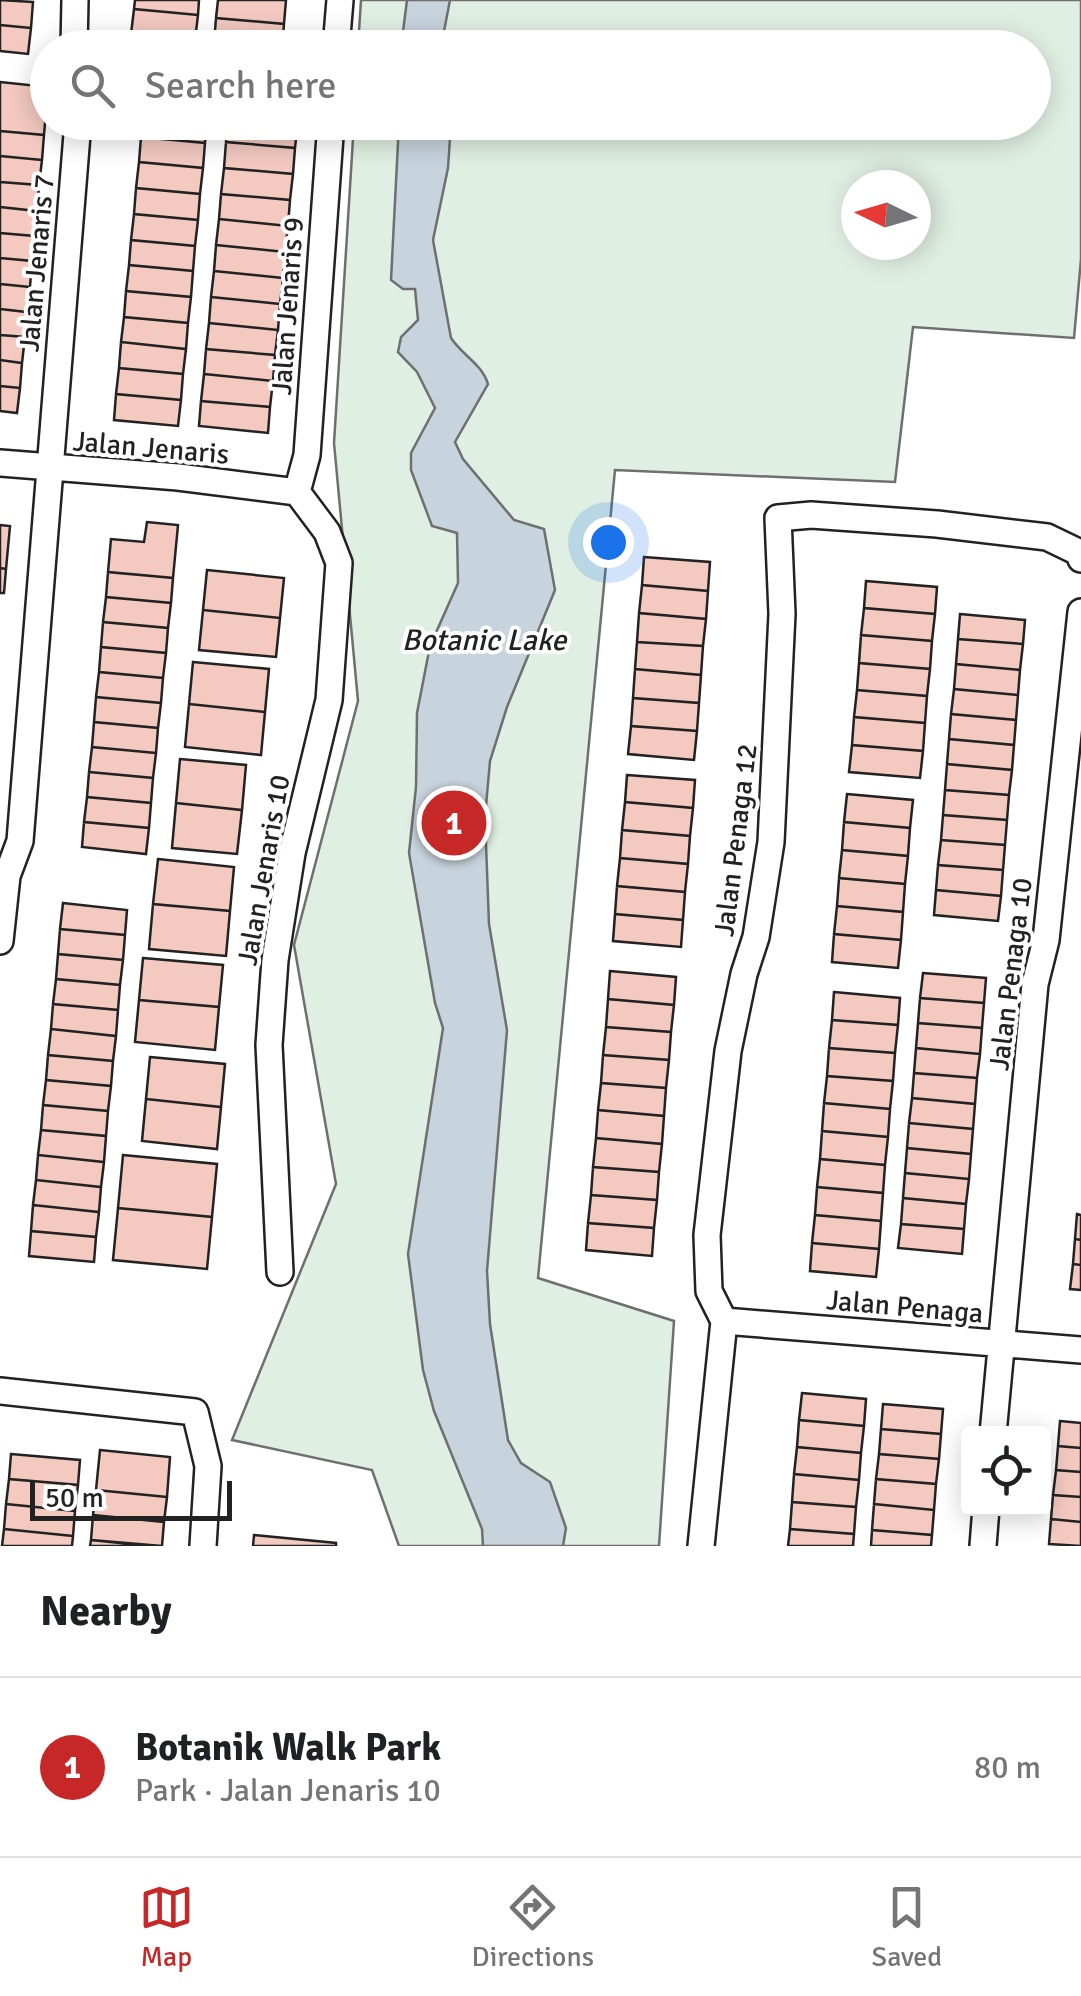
<!DOCTYPE html>
<html lang="en">
<head>
<meta charset="utf-8">
<style>
	:root { --surface:#fff; --page:#f6f6f6; --text:#202124; --muted:#757577; --line:#e0e0e0; --accent:#c62828 }
	body { margin:0; font-family:Signika,sans-serif; background:var(--page); color:var(--text) }
	.controls { position:absolute; right:30px; bottom:30px; display:grid; overflow:hidden; border-radius:10px; box-shadow:0 5px 25px #0003 }
	.controls button { width:90px; height:90px; display:grid; place-items:center; padding:0; border:0; border-bottom:2px solid var(--line); background:var(--surface); color:var(--text); font:50px sans-serif }
	.compass { position:absolute; left:841px; top:170px; width:90px; height:90px; border-radius:50%; background:var(--surface); box-shadow:0 5px 25px #0003; rotate:275deg }
	.scale { position:absolute; left:30px; bottom:25px; width:202px; box-sizing:border-box; padding-left:10px; border:5px solid #222; border-top:0; font-size:28px; line-height:35px; white-space:nowrap; color:#222; -webkit-text-stroke:8px #fff; paint-order:stroke }
	.you { position:absolute; left:608px; top:542px; width:35px; height:35px; margin:-25px; border:8px solid #fff; border-radius:50%; background:#1a73e8; box-shadow:0 0 0 15px #1a73e833 }
	.badge { display:grid; place-items:center; width:65px; height:65px; border-radius:50%; background:var(--accent); color:#fff; font-size:32px; font-weight:700 }
	.pin { position:absolute; translate:-50% -50%; border:5px solid #fff; box-shadow:0 2px 10px #0006 }
	.list { margin:0; padding:0; list-style:none }
	h2 { display:flex; justify-content:space-between; align-items:center; height:130px; margin:0; padding:0 40px; font-size:42px }
	h2 small { font-size:32px; font-weight:400; color:var(--muted) }
	.list li { display:grid; grid-template-columns:65px 1fr auto; gap:30px; align-items:center; box-sizing:border-box; height:180px; padding:0 40px; border-top:2px solid var(--line) }
	.list b { display:block; font-size:38px; white-space:nowrap }
	.list p { margin:0; font-size:32px; white-space:nowrap; color:var(--muted) }
	.list em { font-size:32px; font-style:normal; color:var(--muted) }
	.icon { flex:none; width:55px; height:55px; fill:none; stroke:currentColor; stroke-width:2; stroke-linecap:round; stroke-linejoin:round }
	.map { position:relative; flex:none; width:1081px; height:1546px; overflow:hidden }
	.search { position:absolute; background:var(--surface); box-shadow:0 5px 25px #0003; left:30px; right:30px; top:30px; height:110px; display:flex; align-items:center; gap:25px; box-sizing:border-box; padding:0 35px; border-radius:55px; color:var(--muted); font-size:38px }
	.sheet { height:310px; background:var(--surface) }
	nav { display:flex; justify-content:space-around; align-items:center; box-sizing:border-box; height:140px; border-top:2px solid var(--line); background:var(--surface); font-size:28px; color:var(--muted) }
	nav a { display:grid; justify-items:center; gap:5px }
	nav .on { color:var(--accent) }
	.map>svg:first-child { display:block }
	.green { fill:#e0efe3; stroke:#6f6f6f; stroke-width:2.5; fill-rule:evenodd }
	.water { fill:#c7d3dd; stroke:#6f6f6f; stroke-width:2.5 }
	.building { fill:#f3c9c0; stroke:#222; stroke-width:2.5 }
	.lines { fill:none; stroke-linecap:round; stroke-linejoin:round }
	.minor-casing { stroke:#222; stroke-width:30 }
	.minor { stroke:#fff; stroke-width:25 }
	.labels { text-anchor:middle; stroke-width:8; stroke-linejoin:round; paint-order:stroke }
	.street-label { font-size:28px; fill:#222; stroke:#fff }
	.water-label { font-size:30px; font-style:italic; fill:#222; stroke:#fff }
</style>
</head>
<body>
<div class="map">
<svg width="1081" height="1546" viewBox="0 0 1081 1546">
	<rect width="100%" height="100%" fill="#fff"/>
	<path class="green" d="M361,0H1081V259L1074,338L913,327L895,482L615,470L538,1278L674,1321L659,1546H399L372,1470L232,1440L336,1184L294,945L358,701L334,443L354,123L1034,122V48L358,47ZM856,185H916V245H856Z"/>
	<path class="water" d="M407,0H450L441,47H401Z
		M399,123H451L448,168L433,240L451,338C463,356 482,364 488,384L455,442L463,459L514,520L544,529L555,590L507,707L490,761L485,817L489,924L507,1030L487,1271L490,1324L508,1440L521,1463L550,1482L566,1528L563,1546H483L482,1529L434,1411L423,1370L408,1254L443,1028L435,1003L409,853L416,787L417,713L430,646L458,583L457,533L432,526L411,470V453L435,408L417,372L398,352L401,337L418,320L415,289H403L391,280Z"/>
	<path class="building" d="M0,0L33,2L31,28L0,25Z
		M135,0H199L198,15L134,9Z
		M218,0H286L284,24L216,18Z
		M134,9L198,15L195,40L131,34Z
		M216,18L284,24L282,48L214,43Z
		M0,25L31,28L28,54L0,51Z
		M131,34L195,40V48H130Z
		M214,43L259,48H213Z
		M0,82L48,87L44,135L0,131Z
		M142,122H207L205,143L141,137Z
		M228,122H298L295,148L226,142Z
		M0,131L44,135L42,160L0,156Z
		M141,137L205,143L203,168L139,162Z
		M226,142L295,148L293,174L224,168Z
		M0,156L42,160L39,185L0,182Z
		M139,162L203,168L200,194L136,188Z
		M224,168L293,174L290,200L221,194Z
		M0,182L39,185L37,211L0,207Z
		M136,188L200,194L198,220L134,214Z
		M221,194L290,200L288,226L219,219Z
		M0,207L37,211L34,236L0,233Z
		M134,214L198,220L195,246L131,240Z
		M219,219L288,226L285,252L216,245Z
		M0,233L34,236L32,261L0,258Z
		M131,240L195,246L193,271L129,265Z
		M216,245L285,252L283,278L214,271Z
		M0,258L32,261L30,287L0,284Z
		M129,265L193,271L191,297L126,291Z
		M214,271L283,278L280,304L211,297Z
		M0,284L30,287L27,312L0,309Z
		M126,291L191,297L188,323L124,317Z
		M211,297L280,304L278,330L209,323Z
		M0,309L27,312L25,337L0,335Z
		M124,317L188,323L186,349L121,342Z
		M209,323L278,330L275,355L206,349Z
		M0,335L25,337L22,363L0,360Z
		M121,342L186,349L183,374L119,368Z
		M206,349L275,355L273,381L204,374Z
		M0,360L22,363L20,388L0,386Z
		M119,368L183,374L181,400L116,394Z
		M204,374L273,381L270,407L201,401Z
		M0,386L20,388L17,413L0,411Z
		M116,394L181,400L178,426L114,420Z
		M201,401L270,407L268,433L199,426Z
		M147,522L178,525L173,578L108,572L111,539L144,542Z
		M0,525L10,526L6,569L0,568Z
		M644,557L710,562L708,591L642,585Z
		M0,568L6,569L4,593H0Z
		M207,570L284,578L280,618L203,610Z
		M108,572L173,578L171,603L106,597Z
		M866,581L937,587L935,614L864,608Z
		M642,585L708,591L706,619L639,613Z
		M106,597L171,603L168,628L103,622Z
		M864,608L935,614L932,641L861,635Z
		M203,610L280,618L276,657L199,650Z
		M639,613L706,619L703,646L637,642Z
		M960,614L1025,620L1023,644L958,639Z
		M103,622L168,628L166,653L101,647Z
		M861,635L932,641L930,669L859,663Z
		M958,639L1023,644L1020,670L956,664Z
		M637,642L703,646L701,675L635,669Z
		M101,647L166,653L163,678L99,672Z
		M193,662L269,669L265,712L189,704Z
		M859,663L930,669L927,696L857,690Z
		M956,664L1020,670L1018,695L954,689Z
		M635,669L701,675L699,703L633,698Z
		M99,672L163,678L161,703L96,697Z
		M954,689L1018,695L1016,720L951,714Z
		M857,690L927,696L925,723L854,717Z
		M96,697L161,703L158,728L94,722Z
		M633,698L699,703L697,731L631,726Z
		M189,704L265,712L261,755L185,747Z
		M951,714L1016,720L1014,745L949,739Z
		M854,717L925,723L923,751L852,745Z
		M94,722L158,728L156,753L92,747Z
		M631,726L697,731L694,760L628,754Z
		M949,739L1014,745L1012,770L947,764Z
		M852,745L923,751L920,778L849,772Z
		M92,747L156,753L153,778L89,772Z
		M180,759L246,765L242,810L176,803Z
		M947,764L1012,770L1009,795L945,790Z
		M89,772L153,778L151,803L87,797Z
		M627,775L695,780L693,808L625,802Z
		M945,790L1009,795L1007,820L943,815Z
		M847,794L913,800L910,828L844,822Z
		M87,797L151,803L149,828L84,822Z
		M625,802L693,808L690,836L622,830Z
		M176,803L242,810L237,854L172,848Z
		M943,815L1007,820L1005,845L941,840Z
		M84,822L149,828L146,854L82,847Z
		M844,822L910,828L908,856L842,850Z
		M622,830L690,836L688,864L620,858Z
		M941,840L1005,845L1003,870L938,865Z
		M842,850L908,856L905,884L839,878Z
		M620,858L688,864L685,892L617,886Z
		M158,859L234,867L230,911L153,904Z
		M938,865L1003,870L1001,896L936,890Z
		M839,878L905,884L903,912L837,906Z
		M617,886L685,892L683,920L615,914Z
		M936,890L1001,896L998,921L934,915Z
		M63,903L127,910L125,935L60,929Z
		M153,904L230,911L226,956L149,949Z
		M837,906L903,912L901,940L834,934Z
		M615,914L683,920L681,947L613,941Z
		M60,929L125,935L123,960L58,954Z
		M834,934L901,940L898,968L832,962Z
		M58,954L123,960L120,985L56,979Z
		M143,958L223,965L219,1007L139,1000Z
		M610,971L676,977L674,1005L608,999Z
		M923,973L986,978L984,1003L920,998Z
		M56,979L120,985L118,1010L53,1004Z
		M834,992L900,998L898,1025L832,1020Z
		M920,998L984,1003L982,1028L918,1023Z
		M608,999L674,1005L671,1032L606,1027Z
		M139,1000L219,1007L215,1050L135,1042Z
		M53,1004L118,1010L116,1036L51,1029Z
		M832,1020L898,1025L895,1053L829,1048Z
		M918,1023L982,1028L980,1054L916,1048Z
		M606,1027L671,1032L669,1060L603,1055Z
		M51,1029L116,1036L113,1061L48,1055Z
		M829,1048L895,1053L893,1081L827,1076Z
		M916,1048L980,1054L977,1078L914,1073Z
		M48,1055L113,1061L111,1086L46,1080Z
		M603,1055L669,1060L666,1088L601,1083Z
		M150,1057L225,1064L221,1107L146,1099Z
		M914,1073L977,1078L975,1104L912,1098Z
		M827,1076L893,1081L890,1109L824,1103Z
		M46,1080L111,1086L108,1111L43,1105Z
		M601,1083L666,1088L664,1116L598,1110Z
		M912,1098L975,1104L973,1129L909,1123Z
		M146,1099L221,1107L217,1149L142,1141Z
		M824,1103L890,1109L888,1137L822,1131Z
		M43,1105L108,1111L106,1136L41,1130Z
		M598,1110L664,1116L662,1144L596,1138Z
		M909,1123L973,1129L971,1154L907,1148Z
		M41,1130L106,1136L104,1162L38,1155Z
		M822,1131L888,1137L885,1165L820,1159Z
		M596,1138L662,1144L659,1172L593,1167Z
		M907,1148L971,1154L969,1179L905,1173Z
		M38,1155L104,1162L101,1187L36,1180Z
		M123,1155L217,1164L212,1217L118,1208Z
		M820,1159L885,1165L883,1193L817,1187Z
		M593,1167L659,1172L657,1200L591,1195Z
		M905,1173L969,1179L966,1204L903,1198Z
		M36,1180L101,1187L99,1212L33,1205Z
		M817,1187L883,1193L881,1221L815,1215Z
		M591,1195L657,1200L654,1228L588,1223Z
		M903,1198L966,1204L964,1229L901,1224Z
		M33,1205L99,1212L96,1237L31,1231Z
		M118,1208L212,1217L207,1269L113,1260Z
		M1077,1214L1081,1215V1240L1075,1239Z
		M815,1215L881,1221L879,1249L812,1243Z
		M588,1223L654,1228L652,1256L586,1250Z
		M901,1224L964,1229L962,1254L898,1248Z
		M31,1231L96,1237L94,1262L29,1256Z
		M1075,1239L1081,1240V1265L1073,1264Z
		M812,1243L879,1249L876,1277L810,1271Z
		M1073,1264L1081,1265V1290L1070,1289Z
		M802,1393L866,1399L864,1426L799,1420Z
		M883,1404L943,1409L941,1434L881,1429Z
		M799,1420L864,1426L861,1453L797,1447Z
		M1060,1421L1081,1423V1448L1058,1446Z
		M881,1429L941,1434L939,1459L879,1454Z
		M1058,1446L1081,1448V1472L1056,1470Z
		M797,1447L861,1453L859,1480L794,1474Z
		M100,1450L170,1457L167,1497L96,1490Z
		M11,1454L80,1460L78,1485L9,1479Z
		M879,1454L939,1459L936,1484L876,1479Z
		M1056,1470L1081,1472V1497L1053,1495Z
		M794,1474L859,1480L856,1507L792,1502Z
		M9,1479L78,1485L75,1511L6,1504Z
		M876,1479L936,1484L934,1510L874,1504Z
		M96,1490L167,1497L164,1522L93,1515Z
		M1053,1495L1081,1497V1522L1051,1519Z
		M792,1502L856,1507L854,1534L790,1529Z
		M6,1504L75,1511L73,1536L4,1529Z
		M874,1504L934,1510L932,1535L872,1530Z
		M93,1515L164,1522L162,1546L91,1540Z
		M1051,1519L1081,1522V1546L1049,1544Z
		M4,1529L73,1536L72,1546H2Z
		M790,1529L854,1534L853,1546H788Z
		M872,1530L932,1535L931,1546H871Z
		M254,1535L336,1543V1546H253Z
		M91,1540L149,1546H90Z"/>
	<g class="lines">
		<defs>
			<path id="minor" d="M74,48L75,0
				M336,48L340,0
				M0,463L178,477L297,492
				M297,492L307,455L331,122
				M0,941L7,876L20,841L78,122
				M280,1272L269,1045L275,960L292,853L329,700L339,563L327,532L297,492
				M724,1321L709,1291L707,1235L728,1051L744,974L756,937L771,842L782,614L778,518L811,515L937,524L1047,537L1078,552L1081,559
				M724,1321L1081,1350
				M0,1391L195,1412L208,1466L203,1546
				M993,1434L1035,984L1046,940L1081,612
				M701,1546L724,1321
				M983,1546L986,1508"/>
		</defs>
		<use href="#minor" class="minor-casing"/>
		<use href="#minor" class="minor"/>
	</g>
	<g class="labels">
		<g class="street-label">
			<text transform="translate(36 263) rotate(-85)" y="10">Jalan Jenaris 7</text>
			<text transform="translate(287 306) rotate(-86)" y="10">Jalan Jenaris 9</text>
			<text transform="translate(151 447) rotate(5)" y="10">Jalan Jenaris</text>
			<text transform="translate(735 840) rotate(-83)" y="10">Jalan Penaga 12</text>
			<text transform="translate(263 870) rotate(-80)" y="10">Jalan Jenaris 10</text>
			<text transform="translate(1010 974) rotate(-83)" y="10">Jalan Penaga 10</text>
			<text transform="translate(905 1306) rotate(5)" y="10">Jalan Penaga</text>
		</g>
		<g class="water-label">
			<text x="484" y="650">Botanic Lake</text>
		</g>
	</g>
</svg>
<div class="controls">
<button><svg class="icon" aria-label="locate" viewBox="0 0 24 24"><circle cx="12" cy="12" r="6"/><path d="M12 2v4M12 18v4M2 12h4M18 12h4"/></svg></button>
</div>
<svg class="compass" viewBox="-18 -18 36 36"><path d="M0-13l5 13h-10z" fill="#e53935"/><path d="M0 13l5-13h-10z" fill="#757577"/></svg>
<div class="scale">50 m</div>
<div class="you"></div>
<div class="pin badge" style="left:454px;top:823px">1</div>
<div class="search"><svg class="icon" aria-label="search" viewBox="0 0 24 24"><circle cx="10" cy="10" r="6"/><path d="M15 15l6 6"/></svg>Search here</div>
</div>
<section class="sheet">
<h2>Nearby<small></small></h2>
<ul class="list">
<li><span class="badge">1</span><div><b>Botanik Walk Park</b><p>Park · Jalan Jenaris 10</p></div><em>80 m</em></li>
</ul>
</section>
<nav>
<a class="on"><svg class="icon" aria-label="map" viewBox="0 0 24 24"><path d="M3 6l6-2 6 2 6-2v14l-6 2-6-2-6 2zM9 4v14M15 6v14"/></svg>Map</a>
<a><svg class="icon" aria-label="directions" viewBox="0 0 24 24"><path d="M12 3l9 9-9 9-9-9zM9 14v-3h6M13 9l2 2-2 2"/></svg>Directions</a>
<a><svg class="icon" aria-label="saved" viewBox="0 0 24 24"><path d="M7 4h10v16l-5-4-5 4z"/></svg>Saved</a>
</nav>
</body>
</html>
